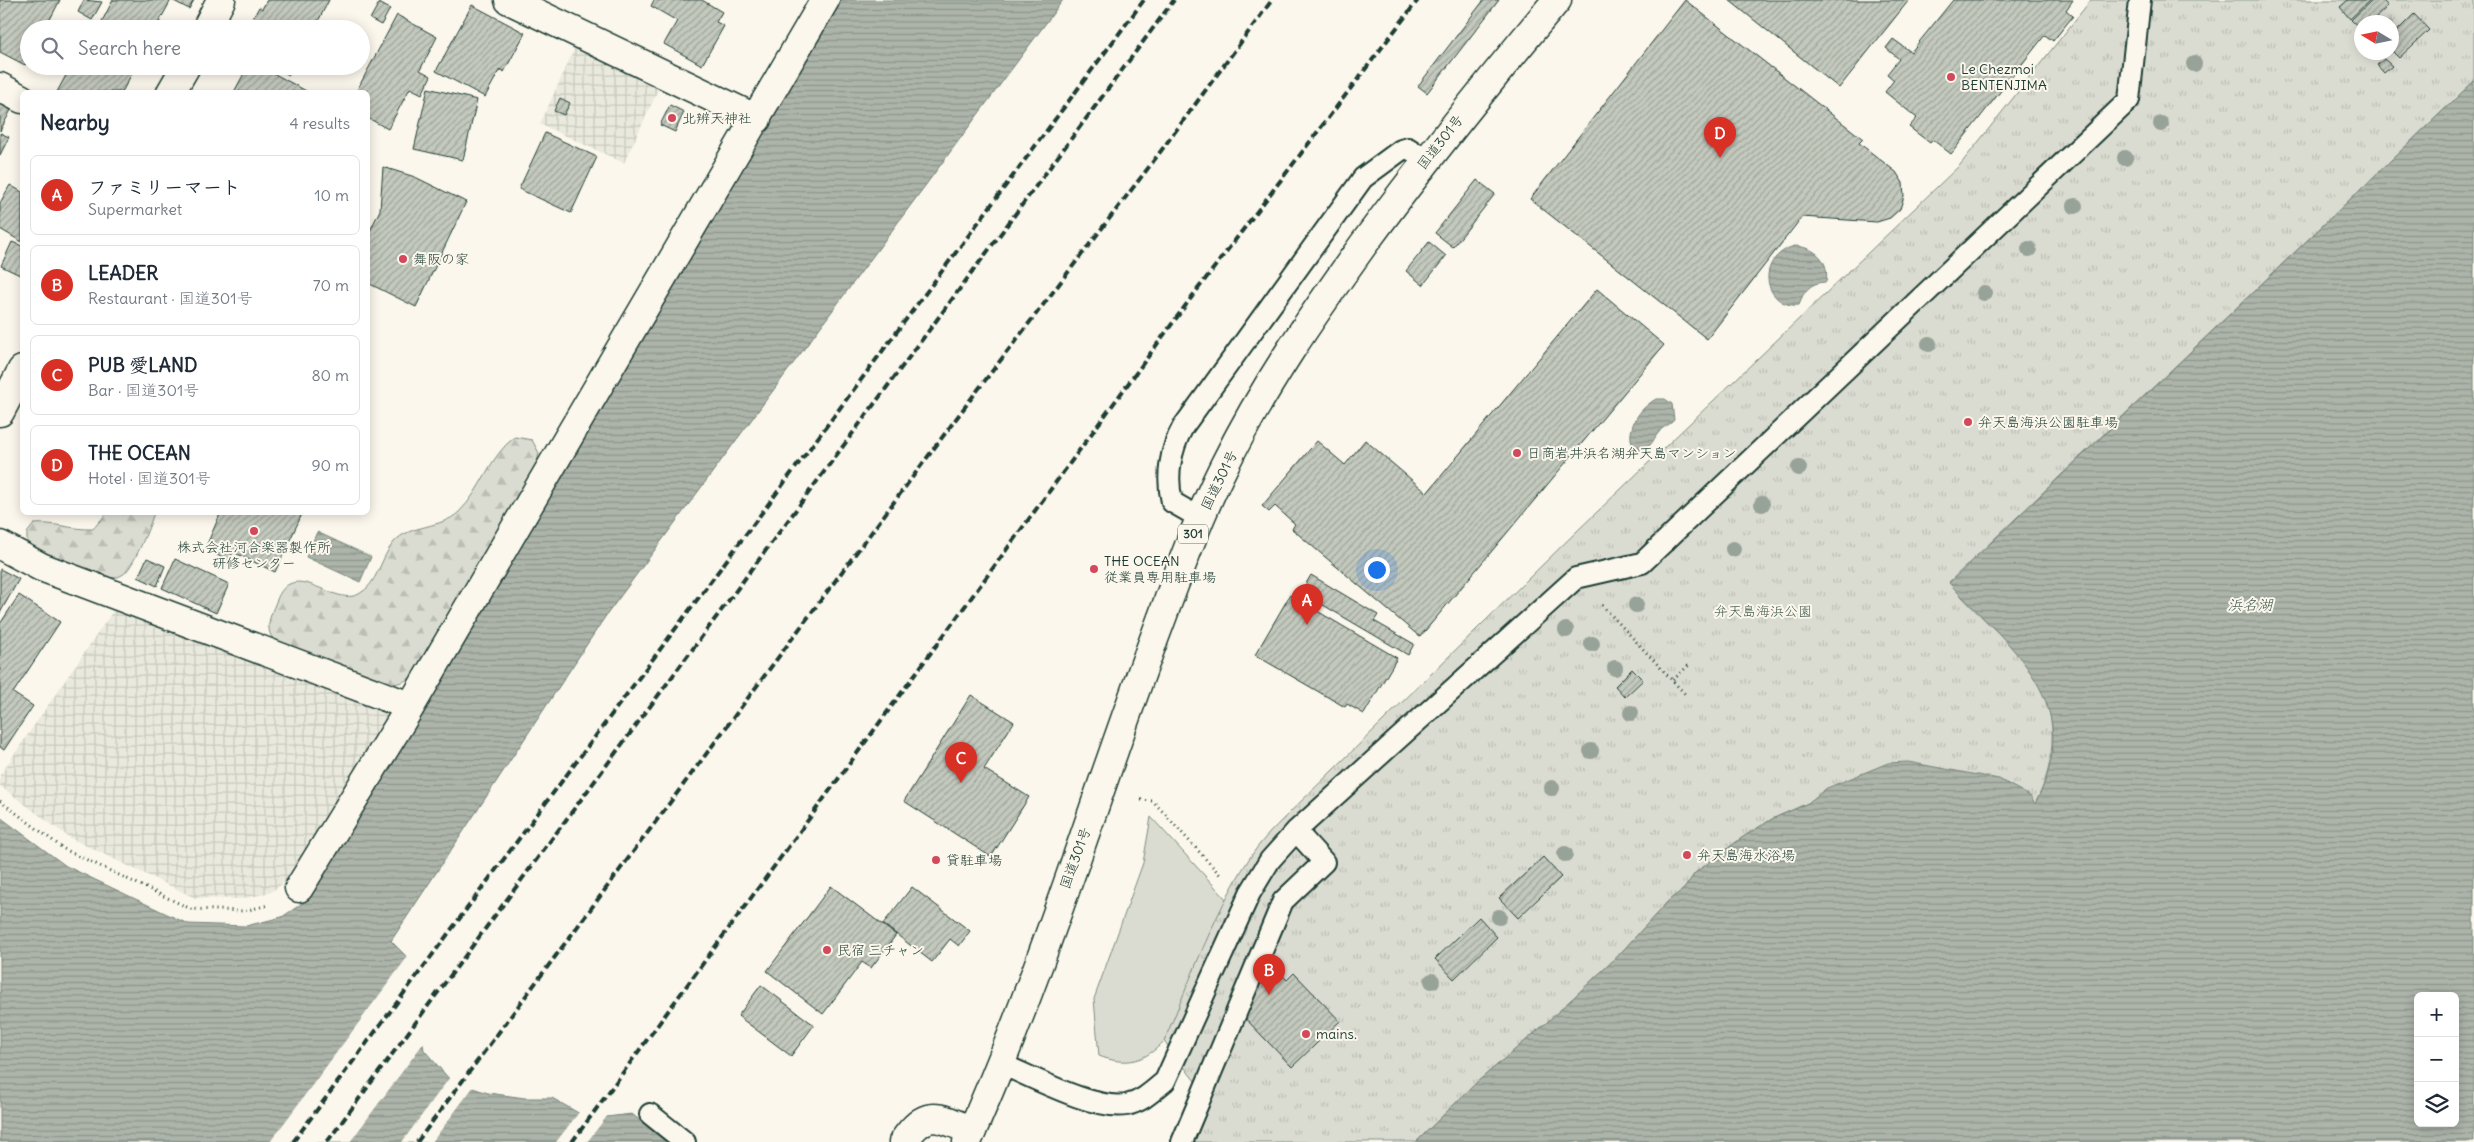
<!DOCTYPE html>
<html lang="en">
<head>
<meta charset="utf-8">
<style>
	:root { --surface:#fff; --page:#f6f6f7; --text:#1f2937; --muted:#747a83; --line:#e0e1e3; --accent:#d93025 }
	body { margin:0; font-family:Delius,"Klee One",sans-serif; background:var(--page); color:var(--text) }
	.controls { position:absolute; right:15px; bottom:15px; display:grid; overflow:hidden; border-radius:8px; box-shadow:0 2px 12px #0003 }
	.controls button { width:45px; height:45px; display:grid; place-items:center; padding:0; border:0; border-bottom:1px solid var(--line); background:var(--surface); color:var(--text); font:25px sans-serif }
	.compass { position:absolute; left:2354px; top:15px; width:45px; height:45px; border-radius:50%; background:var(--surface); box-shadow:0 2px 12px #0003; rotate:280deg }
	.you { position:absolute; left:1376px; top:569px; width:18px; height:18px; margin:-12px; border:4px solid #fff; border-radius:50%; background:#1a73e8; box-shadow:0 0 0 8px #1a73e833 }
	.badge { display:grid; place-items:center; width:32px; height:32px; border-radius:50%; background:var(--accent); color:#fff; font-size:16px; font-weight:700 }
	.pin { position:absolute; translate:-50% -41px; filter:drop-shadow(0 1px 2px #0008) }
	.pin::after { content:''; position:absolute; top:26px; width:18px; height:15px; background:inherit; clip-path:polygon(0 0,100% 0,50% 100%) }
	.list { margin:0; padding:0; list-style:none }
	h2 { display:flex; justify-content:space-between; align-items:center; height:65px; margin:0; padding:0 20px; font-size:21px }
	h2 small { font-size:16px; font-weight:400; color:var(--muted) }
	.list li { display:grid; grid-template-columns:32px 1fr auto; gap:15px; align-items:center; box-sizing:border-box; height:80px; margin:0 10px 10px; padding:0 10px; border:1px solid var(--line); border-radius:8px }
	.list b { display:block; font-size:19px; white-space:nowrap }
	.list p { margin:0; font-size:16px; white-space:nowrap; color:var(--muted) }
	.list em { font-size:16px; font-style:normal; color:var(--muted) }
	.icon { flex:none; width:28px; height:28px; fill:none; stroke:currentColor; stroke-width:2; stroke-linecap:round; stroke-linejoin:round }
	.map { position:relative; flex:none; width:2474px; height:1142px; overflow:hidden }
	.search { position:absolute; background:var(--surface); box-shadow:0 2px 12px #0003; left:20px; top:20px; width:350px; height:55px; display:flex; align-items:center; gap:12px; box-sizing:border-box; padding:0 18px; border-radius:28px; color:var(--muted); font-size:19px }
	.panel { position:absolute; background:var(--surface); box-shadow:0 2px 12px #0003; left:20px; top:90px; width:350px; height:425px; border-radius:8px }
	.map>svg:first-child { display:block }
	.industrial { fill:url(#industrial-grid) }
	.grass { fill:#dbdcd1; stroke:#7d8c82 }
	.forest { fill:url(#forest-firs); stroke:#7d8c82 }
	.park { fill:url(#park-tufts); stroke:#7d8c82; fill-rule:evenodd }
	.water { fill:url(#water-rules); stroke:#74847b; fill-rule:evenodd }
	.pier { fill:#fbf7ec }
	.building { fill:url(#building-hatch); stroke:#1f3d34 }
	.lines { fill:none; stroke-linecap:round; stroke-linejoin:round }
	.lane-casing { stroke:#1f3d34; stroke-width:24 }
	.street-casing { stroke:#1f3d34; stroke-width:31 }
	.highway-casing { stroke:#1f3d34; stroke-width:31 }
	.path { stroke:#1f3d34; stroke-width:3; stroke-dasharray:1 4; stroke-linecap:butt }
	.lane { stroke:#fbf7ec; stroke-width:20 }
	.street { stroke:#fbf7ec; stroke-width:28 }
	.highway { stroke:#fbf7ec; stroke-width:28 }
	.rail { stroke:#1f3d34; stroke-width:4; stroke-dasharray:8 4; stroke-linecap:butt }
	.tree { fill:#97a298 }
	.poi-dot { fill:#d1495b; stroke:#fbf7ec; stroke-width:2 }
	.labels { text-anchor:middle; stroke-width:4; stroke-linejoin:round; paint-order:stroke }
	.shield { fill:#fbf7ec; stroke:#61756b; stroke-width:1 }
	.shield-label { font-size:12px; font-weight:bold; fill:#1f3d34 }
	.poi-label { font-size:14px; fill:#1f3d34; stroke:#fbf7ec; text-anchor:start }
	.street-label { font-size:14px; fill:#1f3d34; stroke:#fbf7ec }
	.park-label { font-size:14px; fill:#455d53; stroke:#fbf7ec }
	.water-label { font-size:15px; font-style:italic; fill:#425b52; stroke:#fbf7ec }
</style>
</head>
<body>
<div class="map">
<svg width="2474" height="1142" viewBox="0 0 2474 1142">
	<defs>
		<pattern id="industrial-grid" width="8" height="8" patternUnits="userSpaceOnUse" patternTransform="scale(1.25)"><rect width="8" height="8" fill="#eae9de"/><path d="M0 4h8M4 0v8" fill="none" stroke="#c8c9bf"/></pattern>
		<pattern id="forest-firs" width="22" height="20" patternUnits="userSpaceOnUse" patternTransform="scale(1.25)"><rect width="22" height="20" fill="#dbdcd1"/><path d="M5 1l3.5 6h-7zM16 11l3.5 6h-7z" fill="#bcbeb4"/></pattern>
		<pattern id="park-tufts" width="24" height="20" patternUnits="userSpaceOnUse" patternTransform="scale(1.25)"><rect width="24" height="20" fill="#dbdcd1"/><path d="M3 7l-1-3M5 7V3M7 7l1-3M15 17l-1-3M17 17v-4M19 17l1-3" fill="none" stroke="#bcbeb4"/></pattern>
		<pattern id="water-rules" width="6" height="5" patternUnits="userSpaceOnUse" patternTransform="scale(1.25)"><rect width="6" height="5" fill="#adb4aa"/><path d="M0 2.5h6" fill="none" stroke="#8c948b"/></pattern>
		<pattern id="building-hatch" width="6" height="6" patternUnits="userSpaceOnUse" patternTransform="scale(1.25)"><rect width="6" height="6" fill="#c4c9be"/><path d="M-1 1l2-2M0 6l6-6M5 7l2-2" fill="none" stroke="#9fa49b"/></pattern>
	</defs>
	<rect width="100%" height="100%" fill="#fbf7ec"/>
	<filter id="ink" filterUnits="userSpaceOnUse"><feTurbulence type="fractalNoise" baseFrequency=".02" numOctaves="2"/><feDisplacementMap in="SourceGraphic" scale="10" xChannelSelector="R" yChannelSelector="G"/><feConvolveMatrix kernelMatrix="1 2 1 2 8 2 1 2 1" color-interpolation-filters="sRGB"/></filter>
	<g filter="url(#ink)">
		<path class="industrial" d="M576,45L660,86L624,163L540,124Z
			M115,608L392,713L289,879L271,892L243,899L195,898L70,838L0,786V775Z"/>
		<path class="grass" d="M1151,817L1227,900L1164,1041C1145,1062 1125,1066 1099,1056L1094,999L1143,863Z"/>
		<path class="forest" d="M515,437L532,440L539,453L535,471L418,671C406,683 398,685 381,683L280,645C272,639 268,634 269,623C270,616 273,609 276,602C293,555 332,608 359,594C378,584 380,558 394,542C410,524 441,529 459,512C482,490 489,456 515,437Z
			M107,513H154C150,525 133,570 122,575C115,579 109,578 102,577L36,552L27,543V533L34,524C54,522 73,530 93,529Z"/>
		<path class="park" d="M2091,0H2474V81L1949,582C1974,613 2007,638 2031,669C2060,710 2057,762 2035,804L1827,788L1808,803L1772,819L1743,837L1695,873L1684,889L1669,900L1616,958L1545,1024L1476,1083L1416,1142H1174L1198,1085L1164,1041C1190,982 1218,901 1256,849C1264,838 1274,828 1284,818L1575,533L1960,165ZM2362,22H2392V52H2362Z"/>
		<path class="water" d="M842,0H1063L605,617L391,941L408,958L424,1050L451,1081L488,1093L525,1098H552L589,1119L632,1114L666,1142H0V817L66,866L188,924L246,926L282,917L309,899L423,714Z
			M2474,81V1142H1416L1476,1083L1545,1024L1616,958L1669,900L1684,889L1695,873L1743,837L1772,819L1808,803L1827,788L1888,763L1908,762L1999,779L2030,796L2035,804C2088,703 2012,649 1949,583ZM2418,996H2455V1123H2418Z
			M1794,246C1815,247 1830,260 1826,282C1811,282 1803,291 1799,305C1766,309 1752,260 1794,246Z
			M1656,399H1665L1672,404L1674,420C1669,426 1663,426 1659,432C1655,436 1654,441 1650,445C1629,465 1618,421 1656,399Z
			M317,532L371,557L360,582L306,557Z"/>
		<path class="pier" d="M409,955L425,1041L350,1142H270Z
			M450,1077L474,1086L432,1142H402Z
			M580,1111L590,1117L608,1115L587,1142H556Z"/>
		<path class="building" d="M0,0H60L45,29H29V59L25,65L0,52Z
			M84,0L102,2L92,20L78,12Z
			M113,0H171L159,22L171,29H98Z
			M172,0H194L189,9Z
			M267,0H329L314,29H247L259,7L262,9Z
			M654,0H702L722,12L716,22L724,26L702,65L664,44L677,21L651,6Z
			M1484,0H1499L1427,93L1418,86Z
			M1685,0L1863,139L1859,143L1896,172L1903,183L1904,196L1900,209L1890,218L1877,222L1802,217L1707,339L1530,199Z
			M1729,0H1909L1839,88Z
			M1953,0H2073L2066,10L2073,16L2053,41L2045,35L1951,154L1933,140L1930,143L1909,127L1917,118L1885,92L1894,80L1887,74L1899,59L1886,48L1893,39L1911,52Z
			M2348,0H2370L2350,19L2340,7Z
			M2372,0H2382L2388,6L2371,22H2362V30L2351,20Z
			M379,3L390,9L381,25L370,19Z
			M472,5L525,33L504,72L500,69L485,97L436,71Z
			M2414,14L2429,30L2399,58L2392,51V36Z
			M397,15L437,37L420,70L431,76L422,94L410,88L388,129L368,118V92H356Z
			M2384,59L2392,66L2384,73L2377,65Z
			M71,66H136L122,92H57Z
			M248,66H260L308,92H234Z
			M273,66H293L289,75Z
			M428,88L477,100L463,160L414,149Z
			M560,98L570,103L564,115L554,111Z
			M0,104L11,110L0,131Z
			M670,105L684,112L675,132L660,125Z
			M0,133L9,137L0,155Z
			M545,133L597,157L571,213L519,189Z
			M383,167L415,177L466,202L416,307L368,283V235L380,210Z
			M1477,180L1495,194L1453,247L1435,233Z
			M10,185L22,192V242L0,229V203Z
			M12,242L22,246V276L1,266Z
			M1429,242L1446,256L1423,285L1406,271Z
			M1597,289L1664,345L1420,637L1292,529L1295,524L1275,506L1269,512L1262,506L1317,441L1345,465L1365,440L1427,493Z
			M221,512H303L275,572L233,552L229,561L205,549Z
			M147,558L165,566L157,586L138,577Z
			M175,559L229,584L216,613L162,588Z
			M0,569L19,579L0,613Z
			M1311,575L1378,615L1374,621L1414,644L1408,655L1301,592Z
			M19,595L60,622L13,693L33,706L4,750L0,747V624Z
			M1290,595L1397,658L1364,714L1347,704L1345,707L1255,655Z
			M1632,669L1643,680L1625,697L1615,686Z
			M971,695L1014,722L984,769L1029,797L991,857L904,801Z
			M1543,857L1561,877L1518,918L1499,898Z
			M831,886L896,935L871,968L862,962L823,1014L767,971Z
			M912,887L970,931L959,946L950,939L932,962L883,924Z
			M1479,917L1497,937L1454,979L1435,959Z
			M1268,960L1287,980L1294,973L1340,1021L1292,1067L1244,1017Z
			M761,985L814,1025L791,1056L738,1016Z"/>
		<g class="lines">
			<defs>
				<path id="lane" d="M1200,518L1172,502C1166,477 1170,450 1183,427L1363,178L1401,150L1408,148L1426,160
					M1001,1064C1033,1077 1093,1110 1126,1105C1142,1102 1153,1091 1165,1081L1250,893L1270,860L1296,831L1576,578L1642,563L2129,100L2140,0
					M650,1114L685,1142
					M1182,1142L1283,901L1324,862L1296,831"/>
				<path id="street" d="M509,0L757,119
					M206,29L221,0
					M0,87L22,99
					M171,92L186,66
					M0,412L22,370
					M0,545L41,567L399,702L409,709
					M299,888L409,709L825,0
					M903,1142C926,1108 938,1116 972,1131"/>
				<path id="highway" d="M967,1142C1039,982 1090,812 1151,647C1174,586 1195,524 1224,466C1263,387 1312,316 1363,245C1425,161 1490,80 1557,0"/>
			</defs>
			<use href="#lane" class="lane-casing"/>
			<use href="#street" class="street-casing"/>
			<use href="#highway" class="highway-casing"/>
			<path class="path" d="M1602,605L1685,694
				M1673,680L1690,664
				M1141,800L1153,801L1222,877
				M0,801L64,849L191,909L244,911L269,905"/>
			<use href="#lane" class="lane"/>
			<use href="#street" class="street"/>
			<use href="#highway" class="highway"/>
			<path class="rail" d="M293,1142L1144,0
				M327,1142L1174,0
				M417,1142L967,404L1152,163L1272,0
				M572,1142L1191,298L1418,0"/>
		</g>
		<g class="tree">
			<circle cx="2194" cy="64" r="8"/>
			<circle cx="2161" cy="124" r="8"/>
			<circle cx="2125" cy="158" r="8"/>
			<circle cx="2075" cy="206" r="8"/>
			<circle cx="2029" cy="249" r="8"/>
			<circle cx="1984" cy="293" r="8"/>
			<circle cx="1929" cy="344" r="8"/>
			<circle cx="1799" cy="468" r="8"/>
			<circle cx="1762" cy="504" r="8"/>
			<circle cx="1733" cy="549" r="8"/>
			<circle cx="1636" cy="605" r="8"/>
			<circle cx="1566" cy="630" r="8"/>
			<circle cx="1592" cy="644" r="8"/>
			<circle cx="1615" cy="668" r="8"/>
			<circle cx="1631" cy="713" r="8"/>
			<circle cx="1591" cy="751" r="8"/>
			<circle cx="1552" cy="788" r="8"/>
			<circle cx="1565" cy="854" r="8"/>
			<circle cx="1499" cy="917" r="8"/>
			<circle cx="1432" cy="981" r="8"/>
		</g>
	</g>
	<g class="poi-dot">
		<circle cx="1951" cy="77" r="5"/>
		<circle cx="672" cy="118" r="5"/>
		<circle cx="403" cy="259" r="5"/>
		<circle cx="1968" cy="422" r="5"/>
		<circle cx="1517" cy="453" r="5"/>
		<circle cx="254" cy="531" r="5"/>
		<circle cx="1094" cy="569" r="5"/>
		<circle cx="1687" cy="855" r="5"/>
		<circle cx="936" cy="860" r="5"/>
		<circle cx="827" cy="950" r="5"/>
		<circle cx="1306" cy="1034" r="5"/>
	</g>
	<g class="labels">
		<rect class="shield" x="1178" y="524.5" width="30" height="19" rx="4"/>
		<g class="shield-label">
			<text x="1193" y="538">301</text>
		</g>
		<g class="poi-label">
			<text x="1961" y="74">Le Chezmoi<tspan x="1961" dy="16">BENTENJIMA</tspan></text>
			<text x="682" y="123">北辨天神社</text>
			<text x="413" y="264">舞阪の家</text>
			<text x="1978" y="427">弁天島海浜公園駐車場</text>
			<text x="1527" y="458">日商岩井浜名湖弁天島マンション</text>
			<text x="254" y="552" text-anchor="middle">株式会社河合楽器製作所<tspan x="254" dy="16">研修センター</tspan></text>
			<text x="1104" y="566">THE OCEAN<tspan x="1104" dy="16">従業員専用駐車場</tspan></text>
			<text x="1697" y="860">弁天島海水浴場</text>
			<text x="946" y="865">貸駐車場</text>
			<text x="837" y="955">民宿 三チャン</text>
			<text x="1316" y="1039">mains.</text>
		</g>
		<g class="street-label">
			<text transform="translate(1440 142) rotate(-52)" y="5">国道301号</text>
			<text transform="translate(1219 480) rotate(-64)" y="5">国道301号</text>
			<text transform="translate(1075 858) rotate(-70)" y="5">国道301号</text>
		</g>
		<g class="park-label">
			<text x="1763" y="616">弁天島海浜公園</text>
		</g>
		<g class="water-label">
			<text x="2250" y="610">浜名湖</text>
		</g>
	</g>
</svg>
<div class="controls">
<button>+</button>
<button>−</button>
<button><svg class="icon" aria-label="layers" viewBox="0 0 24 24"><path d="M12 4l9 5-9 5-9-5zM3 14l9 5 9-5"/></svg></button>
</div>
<svg class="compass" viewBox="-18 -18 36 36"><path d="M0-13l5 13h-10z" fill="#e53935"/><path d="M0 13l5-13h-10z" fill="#747a83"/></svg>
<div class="you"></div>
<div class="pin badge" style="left:1307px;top:625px">A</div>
<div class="pin badge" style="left:1269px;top:995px">B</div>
<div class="pin badge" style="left:961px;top:783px">C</div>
<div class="pin badge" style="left:1720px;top:158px">D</div>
<div class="search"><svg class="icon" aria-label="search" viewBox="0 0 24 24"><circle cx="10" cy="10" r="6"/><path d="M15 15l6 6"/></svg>Search here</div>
<section class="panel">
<h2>Nearby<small>4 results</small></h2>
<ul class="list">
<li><span class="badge">A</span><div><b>ファミリーマート</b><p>Supermarket</p></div><em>10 m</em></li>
<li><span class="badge">B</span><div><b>LEADER</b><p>Restaurant · 国道301号</p></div><em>70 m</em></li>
<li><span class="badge">C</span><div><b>PUB 愛LAND</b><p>Bar · 国道301号</p></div><em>80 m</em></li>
<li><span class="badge">D</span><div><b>THE OCEAN</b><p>Hotel · 国道301号</p></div><em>90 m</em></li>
</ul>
</section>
</div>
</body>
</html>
